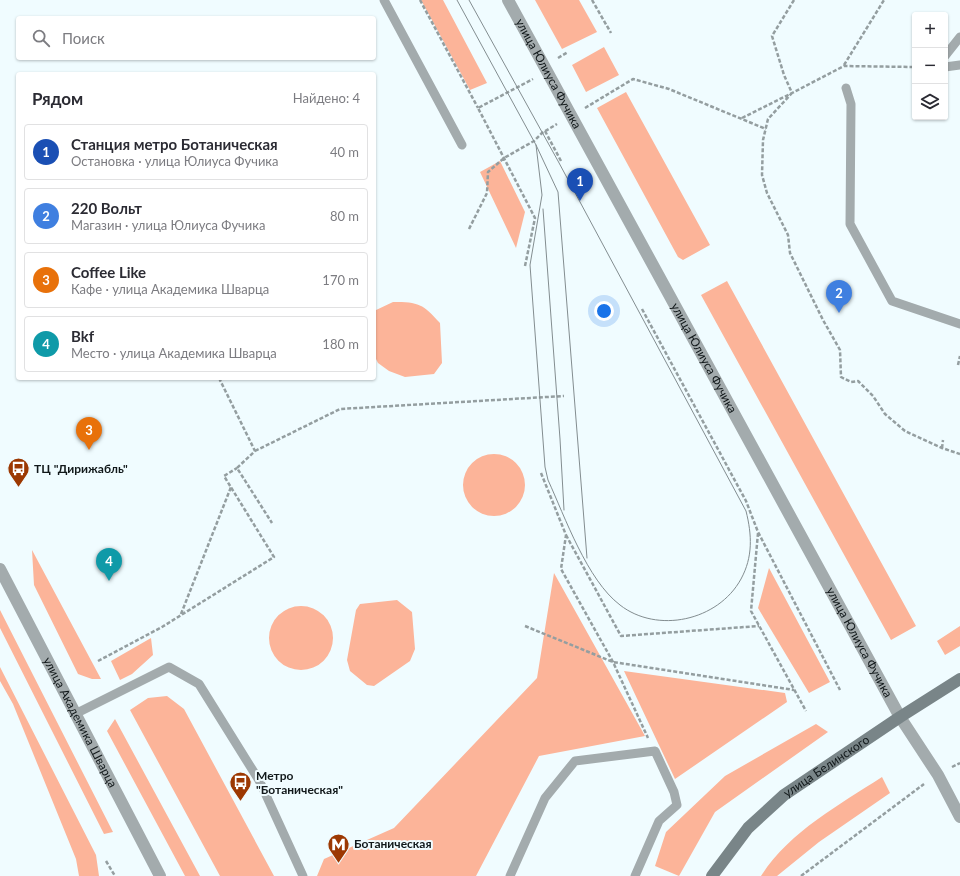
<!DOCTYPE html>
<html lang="ru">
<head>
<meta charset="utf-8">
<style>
	:root { --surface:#fff; --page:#f7f7f7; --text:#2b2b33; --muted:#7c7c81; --line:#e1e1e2; --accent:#9c3802 }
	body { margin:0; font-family:Lato,sans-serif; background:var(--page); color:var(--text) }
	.controls { position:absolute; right:12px; top:12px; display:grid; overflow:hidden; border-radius:4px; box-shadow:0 1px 3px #0004 }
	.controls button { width:36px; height:36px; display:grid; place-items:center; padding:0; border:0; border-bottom:1px solid var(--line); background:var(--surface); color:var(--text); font:20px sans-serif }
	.you { position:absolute; left:604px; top:311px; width:14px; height:14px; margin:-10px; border:3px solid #fff; border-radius:50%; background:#1a73e8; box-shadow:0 0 0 6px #1a73e833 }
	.badge { display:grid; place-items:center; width:26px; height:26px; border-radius:50%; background:var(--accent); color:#fff; font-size:13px; font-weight:700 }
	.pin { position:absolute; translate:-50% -33px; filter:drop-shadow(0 1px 2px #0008) }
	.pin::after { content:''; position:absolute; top:21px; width:14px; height:12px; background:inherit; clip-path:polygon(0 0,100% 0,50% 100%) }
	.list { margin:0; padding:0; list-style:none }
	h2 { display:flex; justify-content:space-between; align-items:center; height:52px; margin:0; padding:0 16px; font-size:17px }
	h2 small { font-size:13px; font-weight:400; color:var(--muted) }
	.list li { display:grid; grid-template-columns:26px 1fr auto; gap:12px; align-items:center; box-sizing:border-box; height:56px; margin:0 8px 8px; padding:0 8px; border:1px solid var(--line); border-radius:4px }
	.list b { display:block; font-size:15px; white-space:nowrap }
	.list p { margin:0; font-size:13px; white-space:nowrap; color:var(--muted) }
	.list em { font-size:13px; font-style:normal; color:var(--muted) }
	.icon { flex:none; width:22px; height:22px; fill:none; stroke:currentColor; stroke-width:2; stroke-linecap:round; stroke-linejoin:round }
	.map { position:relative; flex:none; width:960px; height:876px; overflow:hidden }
	.search { position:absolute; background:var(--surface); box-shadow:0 1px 3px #0004; left:16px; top:16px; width:360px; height:44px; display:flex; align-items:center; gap:10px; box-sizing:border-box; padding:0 14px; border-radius:4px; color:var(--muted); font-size:15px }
	.panel { position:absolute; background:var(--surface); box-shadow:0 1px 3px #0004; left:16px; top:72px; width:360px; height:308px; border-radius:4px }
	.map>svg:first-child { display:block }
	.green { fill:#fcb499 }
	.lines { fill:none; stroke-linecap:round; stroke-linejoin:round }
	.path { stroke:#949ea0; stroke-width:2.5; stroke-dasharray:4 2; stroke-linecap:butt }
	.service { stroke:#a3abad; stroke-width:9 }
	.minor { stroke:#a3abad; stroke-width:12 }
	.tertiary { stroke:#a3abad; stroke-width:12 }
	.secondary { stroke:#798588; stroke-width:12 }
	.tram { stroke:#838d90; stroke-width:1 }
	.labels { text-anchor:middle; stroke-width:4; stroke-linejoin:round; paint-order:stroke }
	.street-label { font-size:12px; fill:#11181a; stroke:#f0fcff }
	.poi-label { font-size:12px; font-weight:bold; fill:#11181a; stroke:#f0fcff; text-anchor:start }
</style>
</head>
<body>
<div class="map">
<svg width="960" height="876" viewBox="0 0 960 876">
	<rect width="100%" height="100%" fill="#f0fcff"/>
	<path class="green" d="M421,0H443L487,83L470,90Z
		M535,0H579L597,32L562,49Z
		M604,47L619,75L586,92L572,65Z
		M626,92L710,245L683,260L678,257L597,108Z
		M500,161L525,212L516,248L480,172Z
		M727,281L916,626L891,640L701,295Z
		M393,302C419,302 423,304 440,323L442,363L434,374L405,377L389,371L378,363L374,355V311Z
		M463 485a31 31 0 1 1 62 0a31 31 0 1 1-62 0Z
		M32,550L101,679H92L78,674L34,585Z
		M769,568L830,682L809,693L758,608Z
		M554,573L645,736L539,756L476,876H317L324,859L394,828L537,678Z
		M397,600L412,612L415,649L410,661L374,686L367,685L350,671L347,660L356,610L360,604Z
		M269 638a32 32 0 1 1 64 0a32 32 0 1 1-64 0Z
		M0,610L113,832L104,834L0,628Z
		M960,626V646L945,655L937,641Z
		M151,638L153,655L132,674L120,680L111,661Z
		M0,667L96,855L99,876H79L76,859L13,704L0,681Z
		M624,671L785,693L787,702L675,779Z
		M167,696L184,709L274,876H220L130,710L148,698Z
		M115,719L200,876H185L107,731Z
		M816,724L828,732L715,812L679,876L655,866L666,832L725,776Z
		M882,777L890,793L819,842L777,876H761C789,832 839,805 882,777Z"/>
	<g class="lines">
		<path class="path" d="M420,0L478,108
			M592,0L611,33
			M794,0L772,36L784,75L792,93L768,119L763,140L762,175L767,193L788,235L790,253L823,320L840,350L841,377L851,382L858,381L873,396L885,414L905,431L942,448L960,454
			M558,58L568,52
			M844,65L884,0
			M585,108L633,79L669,89L766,129
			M742,118L792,93L844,66L915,67
			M545,131L561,161
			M469,229L487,193L488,172L504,158L534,141L542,133L557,124
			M525,266L535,218L478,108L533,79
			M642,309L746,501L758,532L840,690
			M958,365L960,356
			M219,378L255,451L237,468L272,523
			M942,448L943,440
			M255,451L340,409L564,396
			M541,473L566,535L561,569L613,662L648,738
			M758,533L751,611L806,711
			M566,535L621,636L759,626
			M181,614L231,487
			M525,626L613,662L794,690
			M98,661L162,627L274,557L224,476L237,468
			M952,767L960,763
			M106,861L115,876
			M801,876L924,784"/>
		<path class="service" d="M384,0L462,145
			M945,56L960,37
			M945,67L960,65
			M846,88L851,104L850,224L892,301L960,324
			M77,713L169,667L199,684L260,782L303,876
			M510,876L545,798L575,761L655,751L674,792L677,805L659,821L635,876"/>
		<path class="minor" d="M900,717L938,775L960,817"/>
		<g class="tertiary">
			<path id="s1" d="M508,0L900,717"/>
			<path id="s2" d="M0,569L160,876"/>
		</g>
		<path class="secondary" id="s3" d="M712,876L748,828L784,795L900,717L960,679"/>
		<path class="tram" d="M457,0L536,145L558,192L587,558
			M469,0L558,161L746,511C752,535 753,557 741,579C718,621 657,634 620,605C587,580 565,517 548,480L545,467L530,265L542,195L536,145
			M543,209L560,439L564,510"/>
	</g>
	<defs>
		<symbol id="bus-pin" viewBox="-11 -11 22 30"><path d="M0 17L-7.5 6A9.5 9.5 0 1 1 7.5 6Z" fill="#9c3802" stroke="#f0fcff"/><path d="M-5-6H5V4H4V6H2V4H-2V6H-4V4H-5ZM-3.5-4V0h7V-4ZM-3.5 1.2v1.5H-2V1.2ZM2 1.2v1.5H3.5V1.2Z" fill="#fff"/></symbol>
		<symbol id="metro-pin" viewBox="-11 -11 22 30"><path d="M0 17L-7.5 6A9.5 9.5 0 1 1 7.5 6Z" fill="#9c3802" stroke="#f0fcff"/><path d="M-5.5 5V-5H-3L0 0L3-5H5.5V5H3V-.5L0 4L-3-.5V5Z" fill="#fff"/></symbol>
	</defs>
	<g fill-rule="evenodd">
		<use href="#bus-pin" x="6" y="456" width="25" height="34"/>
		<use href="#bus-pin" x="228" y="770" width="25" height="34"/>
		<use href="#metro-pin" x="326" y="832" width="25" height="34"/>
	</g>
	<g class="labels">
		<g class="street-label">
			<text dy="4" stroke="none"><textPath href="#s1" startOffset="84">улица Юлиуса Фучика</textPath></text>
			<text dy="4" stroke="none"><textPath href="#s1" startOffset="408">улица Юлиуса Фучика</textPath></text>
			<text dy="4" stroke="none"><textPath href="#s1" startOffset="732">улица Юлиуса Фучика</textPath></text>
			<text dy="4" stroke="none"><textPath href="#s2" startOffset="173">улица Академика Шварца</textPath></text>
			<text dy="4" stroke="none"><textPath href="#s3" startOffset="160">улица Белинского</textPath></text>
		</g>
		<g class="poi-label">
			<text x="34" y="473">ТЦ "Дирижабль"</text>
			<text x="256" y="780">Метро<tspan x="256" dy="14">"Ботаническая"</tspan></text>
			<text x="354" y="848">Ботаническая</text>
		</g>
	</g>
</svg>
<div class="controls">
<button>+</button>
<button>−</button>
<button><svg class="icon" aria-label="layers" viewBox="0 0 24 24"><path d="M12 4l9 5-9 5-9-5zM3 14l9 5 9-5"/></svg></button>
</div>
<div class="you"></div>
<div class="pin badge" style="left:580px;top:201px;background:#1a4fb4">1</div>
<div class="pin badge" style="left:839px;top:313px;background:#3f7fe0">2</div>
<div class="pin badge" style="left:89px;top:450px;background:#e8710a">3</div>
<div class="pin badge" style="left:109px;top:581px;background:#0f9aa8">4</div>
<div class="search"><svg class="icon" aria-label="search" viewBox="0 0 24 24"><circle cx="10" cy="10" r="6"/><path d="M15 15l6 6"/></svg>Поиск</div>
<section class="panel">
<h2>Рядом<small>Найдено: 4</small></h2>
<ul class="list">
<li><span class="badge" style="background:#1a4fb4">1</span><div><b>Станция метро Ботаническая</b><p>Остановка · улица Юлиуса Фучика</p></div><em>40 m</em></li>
<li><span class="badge" style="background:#3f7fe0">2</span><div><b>220 Вольт</b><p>Магазин · улица Юлиуса Фучика</p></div><em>80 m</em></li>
<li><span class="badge" style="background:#e8710a">3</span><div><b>Coffee Like</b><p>Кафе · улица Академика Шварца</p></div><em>170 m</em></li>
<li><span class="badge" style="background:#0f9aa8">4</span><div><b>Bkf</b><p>Место · улица Академика Шварца</p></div><em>180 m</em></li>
</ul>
</section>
</div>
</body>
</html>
